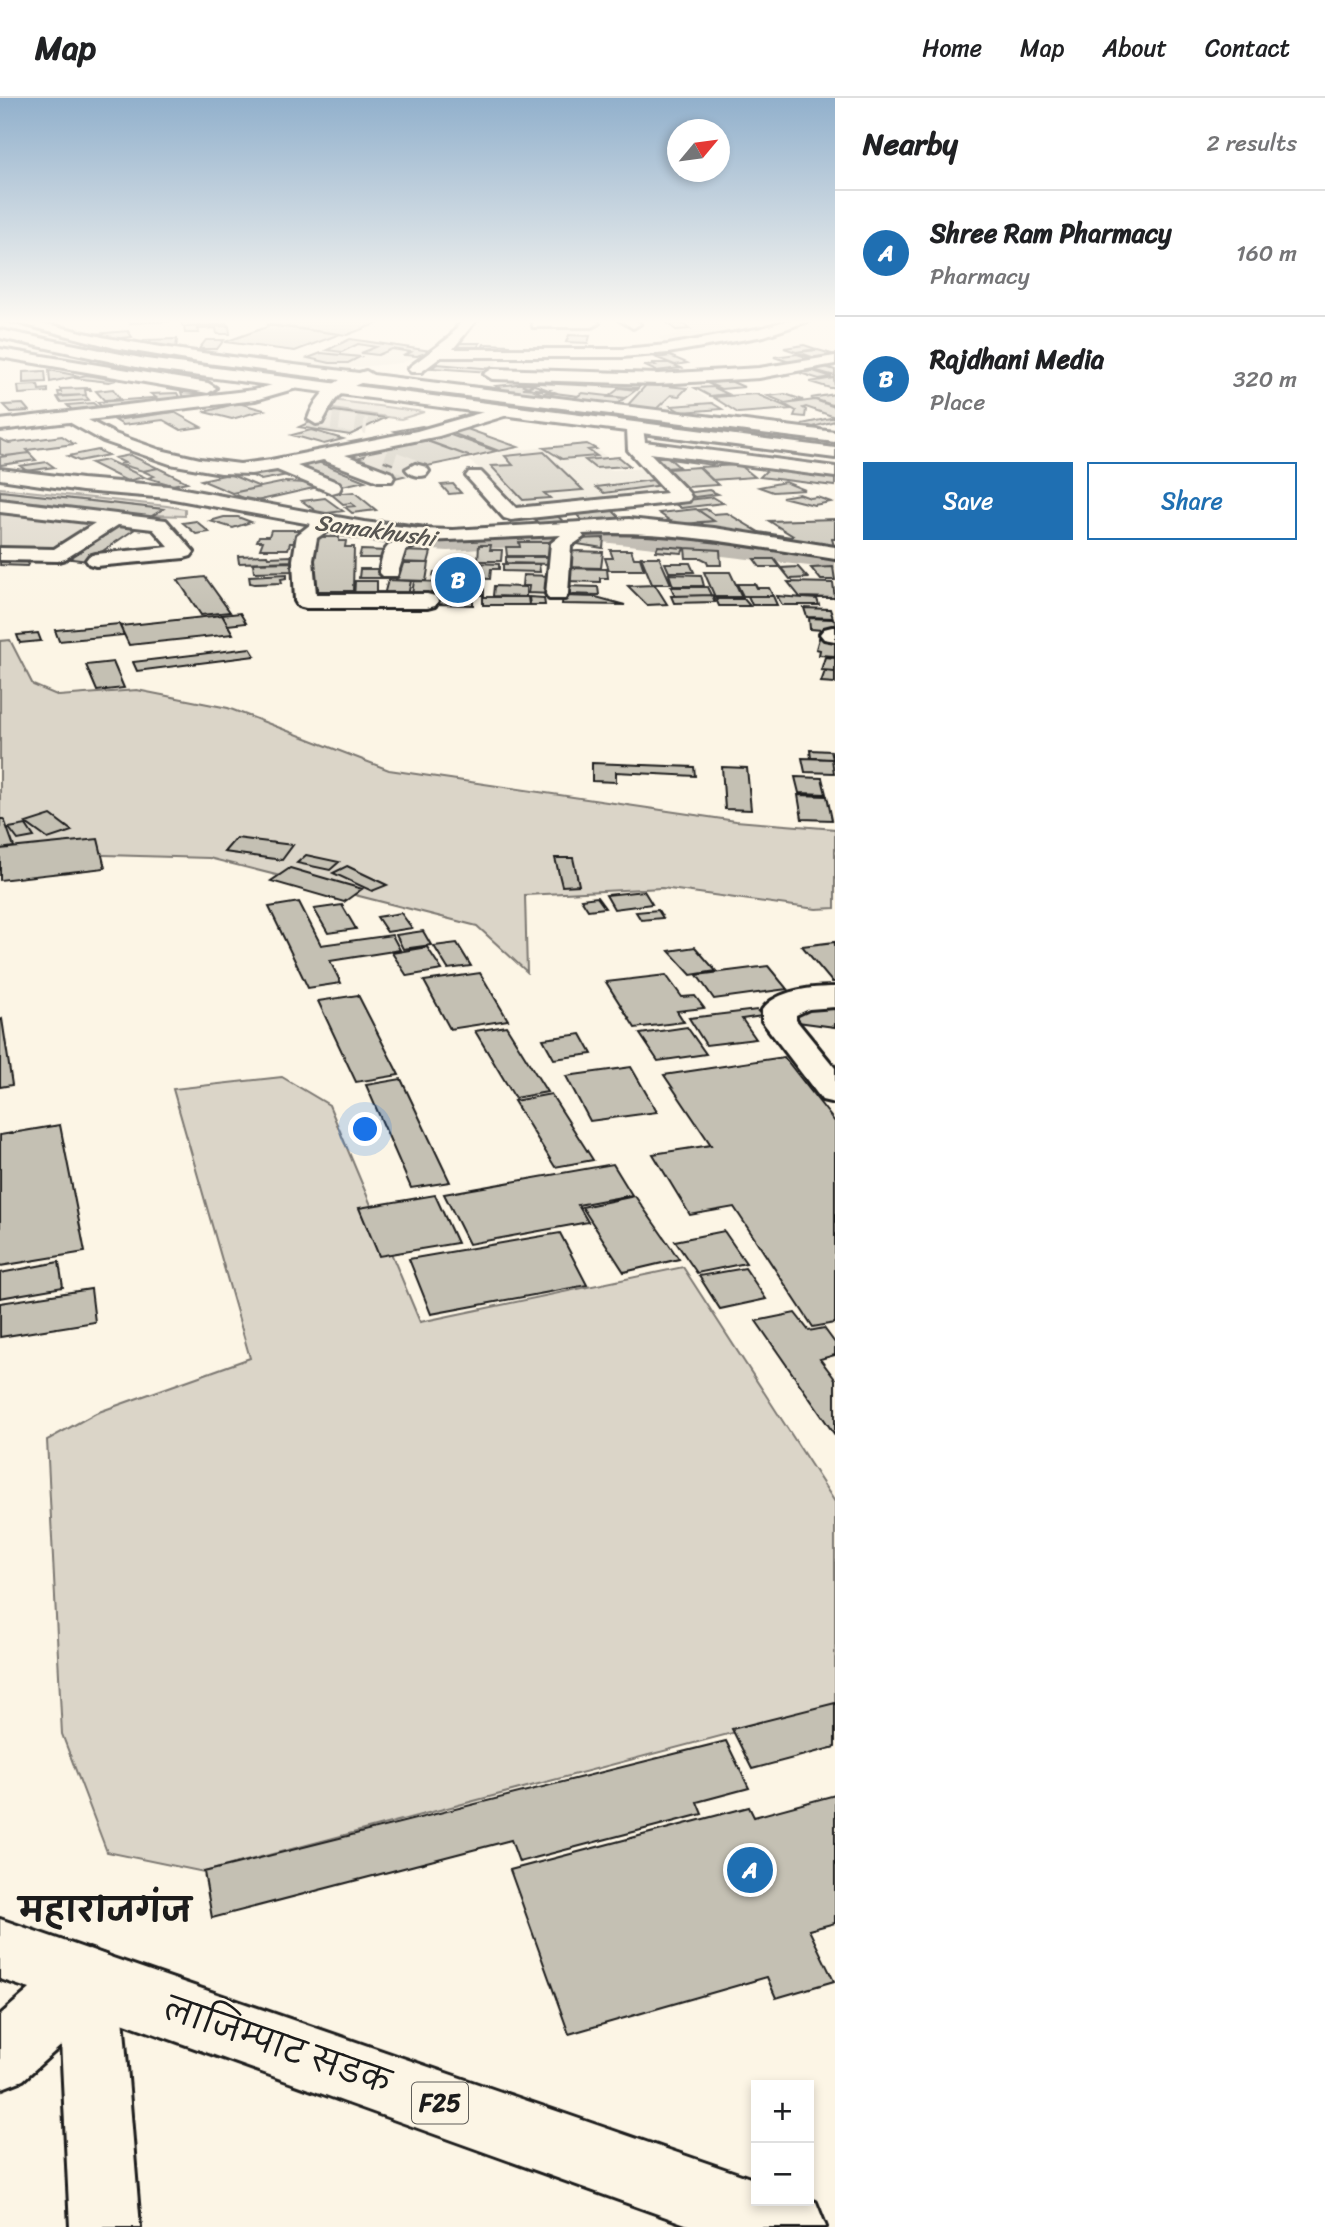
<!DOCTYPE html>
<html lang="en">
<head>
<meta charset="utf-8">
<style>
	:root { --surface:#fff; --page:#f2f2f2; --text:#202124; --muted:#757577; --line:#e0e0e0; --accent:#1f6fb2 }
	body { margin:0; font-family:Sriracha,"Playpen Sans Deva",sans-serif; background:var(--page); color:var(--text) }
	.controls { position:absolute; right:21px; bottom:21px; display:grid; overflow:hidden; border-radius:0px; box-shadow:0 4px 10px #0003 }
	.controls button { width:63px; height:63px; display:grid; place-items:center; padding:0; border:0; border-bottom:2px solid var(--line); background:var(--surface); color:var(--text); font:35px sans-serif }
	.compass { position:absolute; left:667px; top:21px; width:63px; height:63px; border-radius:50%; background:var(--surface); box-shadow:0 4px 10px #0003; rotate:61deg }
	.you { position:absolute; left:366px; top:1032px; width:24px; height:24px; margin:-18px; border:5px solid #fff; border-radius:50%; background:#1a73e8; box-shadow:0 0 0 10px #1a73e833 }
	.badge { display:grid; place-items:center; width:46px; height:46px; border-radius:50%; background:var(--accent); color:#fff; font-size:23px; font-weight:700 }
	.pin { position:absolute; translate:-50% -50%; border:4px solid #fff; box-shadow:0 2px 7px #0006 }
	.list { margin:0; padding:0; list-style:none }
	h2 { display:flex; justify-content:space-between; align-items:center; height:91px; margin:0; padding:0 28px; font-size:30px }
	h2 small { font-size:23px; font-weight:400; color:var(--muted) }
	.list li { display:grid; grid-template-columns:46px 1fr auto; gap:21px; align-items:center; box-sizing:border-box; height:126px; padding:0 28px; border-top:2px solid var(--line) }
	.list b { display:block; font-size:26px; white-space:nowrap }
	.list p { margin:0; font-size:23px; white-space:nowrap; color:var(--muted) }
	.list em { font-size:23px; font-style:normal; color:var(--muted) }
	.actions { display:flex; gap:14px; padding:21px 28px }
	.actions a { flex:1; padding:16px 0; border:2px solid var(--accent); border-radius:0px; text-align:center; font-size:24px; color:var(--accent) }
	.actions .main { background:var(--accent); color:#fff }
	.map { position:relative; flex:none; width:835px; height:2129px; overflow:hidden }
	header { display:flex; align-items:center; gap:42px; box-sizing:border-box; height:98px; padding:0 35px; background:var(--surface); border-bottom:2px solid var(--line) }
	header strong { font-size:33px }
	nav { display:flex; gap:38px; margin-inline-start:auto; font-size:24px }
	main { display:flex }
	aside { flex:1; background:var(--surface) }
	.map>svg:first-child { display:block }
	.built { fill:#ebe5d6 }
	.green { fill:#dbd5c8; stroke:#7c7872; stroke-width:2 }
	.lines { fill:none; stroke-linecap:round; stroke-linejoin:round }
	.river { fill:#b0aba1; fill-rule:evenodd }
	.building { fill:#c4c0b3; stroke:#1c1c1c; stroke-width:2 }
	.minor-tunnel-far1 { stroke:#dad4c7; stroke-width:16; stroke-dasharray:16 8; stroke-linecap:butt }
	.minor-tunnel { stroke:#dad4c7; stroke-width:19; stroke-dasharray:19 10; stroke-linecap:butt }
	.minor-casing { stroke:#1c1c1c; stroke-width:6 }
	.major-casing { stroke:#1c1c1c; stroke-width:6 }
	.highway-casing { stroke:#1c1c1c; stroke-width:6 }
	.minor { fill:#fcf5e5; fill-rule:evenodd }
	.major { fill:#fcf5e5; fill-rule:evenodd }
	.highway { fill:#fcf5e5; fill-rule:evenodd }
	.labels { text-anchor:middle; stroke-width:5; stroke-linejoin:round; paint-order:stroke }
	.far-water-label { font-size:23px; font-style:italic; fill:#575551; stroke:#fcf5e5 }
	.shield { fill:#fcf5e5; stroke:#5f5d58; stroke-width:2 }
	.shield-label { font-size:24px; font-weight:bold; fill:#1c1c1c }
	.near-street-label { font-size:32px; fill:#1c1c1c; stroke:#fcf5e5 }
	.near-neighbourhood-label { font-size:33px; font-weight:bold; fill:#1c1c1c; stroke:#fcf5e5 }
</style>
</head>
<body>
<header>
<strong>Map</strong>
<nav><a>Home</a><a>Map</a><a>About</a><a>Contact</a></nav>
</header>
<main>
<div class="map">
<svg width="835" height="2129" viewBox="0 0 835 2129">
	<rect width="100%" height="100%" fill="#fcf5e5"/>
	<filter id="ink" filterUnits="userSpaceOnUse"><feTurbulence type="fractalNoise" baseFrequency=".0143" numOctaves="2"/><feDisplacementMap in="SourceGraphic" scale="14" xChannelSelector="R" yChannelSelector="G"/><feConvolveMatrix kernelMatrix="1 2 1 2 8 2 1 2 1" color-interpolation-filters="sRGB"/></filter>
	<g filter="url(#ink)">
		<path class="built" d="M663,221H709L735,237L666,246L658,239L680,237Z
			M351,240L436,252L401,265L327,272L293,267Z
			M500,258L494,271L437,266L452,259Z
			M509,277L682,283L713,305L669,307L674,314L622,310L638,292L620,310L548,299L512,282Z
			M586,345L612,362L603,363L610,372L651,370L678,397L516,411L485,375L468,362L501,354Z"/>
		<path class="green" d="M332,302L424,314L401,321L326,310Z
			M0,390L167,408L185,411V418L153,417L162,411L0,393Z
			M0,410L98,423L68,447L50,452L0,453Z
			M10,542L33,587L59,598L137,592L228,610L389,672L736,723L835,731V810L816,811L662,790L525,797L527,874L477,828L209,760L0,754V543Z
			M282,979L329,1007L420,1224L683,1169L835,1404V1608L204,1774L107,1754L62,1636L47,1342L96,1315L250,1260L173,991Z"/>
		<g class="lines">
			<path class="river" d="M343,421L448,433L602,424L835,451V471L602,444L448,453L405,450L331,438L327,431L331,424Z"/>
		</g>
		<path class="building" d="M128,221H171V223L130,225Z
			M180,221H224L227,226L183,229Z
			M281,221H388L347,237L266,227Z
			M661,221H676L690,231L676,232Z
			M272,227L340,236L295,253L225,244Z
			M229,228L230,236H217L216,230L198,231L199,235H185L184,229Z
			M128,233L132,239L111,241L94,236Z
			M569,237L590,238L588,245L566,244Z
			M177,241L176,252L142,247L144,242Z
			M350,241L431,253L417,258L405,257L411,254L392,251L378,257L361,255L376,249L358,246L342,254L327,252Z
			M206,242H224L217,251H199Z
			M455,245H480L477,250H452Z
			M484,246L509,247L507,253L481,252Z
			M804,247L816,251L796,254L784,250Z
			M818,252L835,257V261L823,263L798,254Z
			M321,255L360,259L348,265H330L308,260Z
			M797,256L822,264L799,267L774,259Z
			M670,258L687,265L675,267L657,260Z
			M651,265H669L681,270L656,273L645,268L655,267Z
			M437,266L494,271L490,274L432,270Z
			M825,269L835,272V278L810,271Z
			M49,272L79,278L50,284Z
			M45,273L46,284L23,285V274Z
			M813,273L832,279L819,281L800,275Z
			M86,277L116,282L109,284L74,280Z
			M524,278L643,285L638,290L520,284Z
			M834,280L835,290H830L810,284Z
			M730,283L744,289L721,291L707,285Z
			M528,285L533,287L523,290L550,292L539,298L507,294L496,288Z
			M529,285L557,295L545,297L521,286Z
			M647,286L687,290L679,298L671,297L655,312L626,309Z
			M38,287L39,292L48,291V294L19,296L18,288Z
			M713,289L728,296L710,298L695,290Z
			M90,290L91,292H85L86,297L59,298L58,294H61L60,291Z
			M620,290L636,292L625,300L608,299Z
			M113,291L120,301L104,302L96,293Z
			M181,294L209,296V301L184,303Z
			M547,294L578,298L572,302L539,298Z
			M177,295L181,303L158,301L151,296Z
			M582,295L625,300L615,307L572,302Z
			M756,296L792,311L738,315L713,299Z
			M785,296L803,302L785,305L768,298Z
			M835,296V308L811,300Z
			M85,297L89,302L60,304L57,299Z
			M152,300L167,303L101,308L97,304Z
			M815,302L835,309V323L813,329L802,326L835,319L806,309L803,310L806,312L805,319L794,318L796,313L784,306Z
			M93,305L98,309L72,312L67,307Z
			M238,305L264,312L232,321L204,314Z
			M712,305L722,311L681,314L671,308Z
			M23,306L29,313L11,314L4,307Z
			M334,313L385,320L350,337L299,329Z
			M174,314L201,329L181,332L163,322L123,327L115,322Z
			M422,328L431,331L403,336L395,333Z
			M467,331L518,349L499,353L449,334Z
			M311,332L343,341L324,346L292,337Z
			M445,335L496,353L471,359L420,340Z
			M62,338L74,346L27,352L30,355L5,358L0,356V341L9,345Z
			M424,342L471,359L408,372L361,354Z
			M587,346L596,351L588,352L597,358L562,361L544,350Z
			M98,352L108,357L79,363L68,358Z
			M646,353L718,363L712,367L670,361L679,369L665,370Z
			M544,354L583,392L544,395L550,400L523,402L491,368L513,367L505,358Z
			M29,355L36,362L0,367V359Z
			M130,357L158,370L143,373L119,366L125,365L115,360Z
			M368,357L416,375L395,380L348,362Z
			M619,359L630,368L595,370L585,362Z
			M107,362L144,379L127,383L91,365Z
			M313,362L365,383L342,388L291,366Z
			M47,364L54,369L27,373L20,368Z
			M740,367L755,379L712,382L699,369Z
			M269,369L287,377L261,382L244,374Z
			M699,369L718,387L686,389L668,371Z
			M158,370L187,384L172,387L148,380L154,378L143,373Z
			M769,370L835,378V388L760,379Z
			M229,376L260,389L232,395L201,382Z
			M653,382L663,387L604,395L596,389Z
			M285,384L308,385L318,389L252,404L232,395Z
			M785,384L805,392L773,394L759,389Z
			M453,386L461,395L449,396L441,387Z
			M709,392L718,396L695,399L686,395Z
			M0,393L163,411L147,421L0,405Z
			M354,394L376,412L352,415L345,409L355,408L351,405L343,406L331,396Z
			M799,396L810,400L817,399L831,404L814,407L782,399Z
			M713,399L723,405L681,410L672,404Z
			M325,400L343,413L320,416L302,403Z
			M610,410L624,424L587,427L573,413Z
			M696,411L714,423L676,427L659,415Z
			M706,411L713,416L727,415L759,434L791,439L787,444L711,433L700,424L714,423L698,412Z
			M554,415L565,425L542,427L528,418Z
			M224,419H238L251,424L233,430L210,423Z
			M835,421V441H832L835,451L787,444L793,438L769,423Z
			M380,422L426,428L419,434L372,428Z
			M196,423L209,434L196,436L183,425Z
			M115,426L138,429L88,463L64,460Z
			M271,432H299L296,445H290L288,451H260L263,443H257L259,438H269Z
			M318,439H339V443H346L345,449H354L353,493H318V490H311Z
			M604,440L603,450L577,446V441Z
			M519,444H552L555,458H507L506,449H520Z
			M479,447H491L490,452H502L501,463H478Z
			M658,448L684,450L682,455L656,453Z
			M685,450L720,452L721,467H708L707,463L701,460H686Z
			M361,452L388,453L386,460H359Z
			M610,452H631L634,460H640L644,472H609L605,460H613Z
			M400,453L431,454L428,465L397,464Z
			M578,453L603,454L601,470L565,469L567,454Z
			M267,457L268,459L292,458L293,463L239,465L238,458Z
			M0,459H32L27,468L0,467Z
			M506,459H553V466L506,465Z
			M641,459H659L671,486H652Z
			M754,461H774L780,469H760Z
			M291,464L292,473L254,474L253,465Z
			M399,465H429L426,483L396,482Z
			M473,465L499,466V471H491L490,481L473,480Z
			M665,465H690L694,474H669Z
			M503,466H539L540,474L503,473Z
			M798,469L808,480L790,481L781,470Z
			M833,469L835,482H821L811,470Z
			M565,470L607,471L608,480H600V484L565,483Z
			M360,471H386L385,480H359Z
			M434,474H468L469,478H433Z
			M704,474H730L742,499H715Z
			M287,476V480L281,481L282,485L254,486L250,485L249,478Z
			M669,476L701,477L704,488H673Z
			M523,477L553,478L552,496L528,495L529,488H522Z
			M205,479L230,514L201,517L178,482Z
			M388,482L411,483L408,498L384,497Z
			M355,483H377V501H354Z
			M414,483L452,484L451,497L412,496Z
			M788,484L833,485L835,500L800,499Z
			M737,486H755L757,490H769L773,498H743Z
			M655,487L667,506L647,507L628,488Z
			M494,488L526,489V499L493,498Z
			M564,488L598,489L599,497L564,496Z
			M671,489H707L711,497L675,498Z
			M454,490L484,491V497H453Z
			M712,497L715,504L674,505L671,498Z
			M449,498L473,499V507L435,506V500H449Z
			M563,498L596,499L625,507L562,506Z
			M748,498H773L777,507H752Z
			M777,498L817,501L819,507H782Z
			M483,499H528L529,507H483Z
			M529,499L544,500L545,507H530Z
			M716,501H744L750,508H719Z
			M804,510L830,511L833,520L807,519Z
			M240,515L246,525L228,527L222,517Z
			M222,517L233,536L129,547L120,528Z
			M809,520L832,521L835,523V533L810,531Z
			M119,526L124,537L59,543L55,532Z
			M38,535L41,543L20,545L17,537Z
			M819,540L835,542V558L819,557L820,552L816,551Z
			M250,550L255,558L137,573L133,564Z
			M825,559L835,560V573L821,572Z
			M113,564L124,590L97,593L86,567Z
			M825,573L835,574V585L821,584Z
			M810,652L831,653L833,661L811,660Z
			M802,660L832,661L834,675L805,674Z
			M592,665L694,669L695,678L616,674V684L592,683Z
			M722,669L747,670L751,712L725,711Z
			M795,679L822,680L826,696L799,695Z
			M798,697L827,698L832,722L802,721Z
			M51,717L72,733L48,741L26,725Z
			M0,721H4L14,749L0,751Z
			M26,727L34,739L18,742L9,730Z
			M236,740L293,747L282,762L224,754Z
			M98,741L105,770L0,782V751Z
			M306,757L339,764L330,772L297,765Z
			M555,760H573L579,787L562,788Z
			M347,768L387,787L372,793L333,775Z
			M290,770L362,791L344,804L271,783Z
			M644,793L652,806L614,811L606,797Z
			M597,799L605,810L588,812L581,801Z
			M299,804L321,847L392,837L400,852L330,863L341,885L308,890L269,809Z
			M342,807L356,831L328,835L314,811Z
			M658,812L663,820L641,822L636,814Z
			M401,815L412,830L387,834L377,819Z
			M423,833L431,847L403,851L396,837Z
			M835,844V884H832L802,848Z
			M457,845L471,868L448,871L434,848Z
			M427,849L442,872L407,878L392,855Z
			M695,849L716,873L691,877L669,853Z
			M768,868L787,891L714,901L697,877Z
			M480,875L508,922L450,931L424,883Z
			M666,877L682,899L695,898L704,910L677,913L684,924L635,930L606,884Z
			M358,897L399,977L356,984L318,903Z
			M806,906L835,910V929L790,923Z
			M757,912L762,918L742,921L756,941L706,947L689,920Z
			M2,921L12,987L0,989V922Z
			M506,928L547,994L515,1000L475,933Z
			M687,929L706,956L658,963L640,936Z
			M581,936L592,956L554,961L543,941Z
			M784,959L835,1024V1225L813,1229L734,1109L690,1117L653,1056L711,1047L664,977Z
			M631,969L657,1014L590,1023L566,978Z
			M401,981L450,1084L411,1090L366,987Z
			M551,996L593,1062L555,1069L514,1003Z
			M60,1027L85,1154L0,1168V1037Z
			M613,1066L632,1097L578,1107L588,1124L469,1146L444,1096Z
			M435,1097L457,1145L379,1158L359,1110Z
			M635,1098L679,1161L624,1174L582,1109Z
			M724,1133L746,1165L697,1175L675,1143Z
			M560,1135L587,1187L431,1216L409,1161Z
			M59,1164L63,1189L0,1200V1175Z
			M745,1170L766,1201L720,1211L699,1178Z
			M91,1191L95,1224L0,1239V1205Z
			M795,1215L809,1233L824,1230L835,1245V1257L820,1261L835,1281V1337L756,1223Z
			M835,1605V1649L752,1671L732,1631Z
			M726,1643L749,1690L697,1704L702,1716L519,1764L511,1742L212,1820L204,1774Z
			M835,1697V1825L809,1832L834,1883L776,1900L767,1879L569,1936L510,1772L749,1709L754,1719Z"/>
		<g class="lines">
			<path class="minor-tunnel-far1" d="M316,321L367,328"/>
			<path class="minor-tunnel" d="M367,353L415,371"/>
			<defs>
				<path id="minor" d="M3,221C43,221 80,236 119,242C199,256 279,265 359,275L366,273L373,277L835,334V344L361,285C336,295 334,303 322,325L316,326L308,321C314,303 324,291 340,282L199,264L115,250Z
					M463,221H477L453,251H622L668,247L762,230L792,221H815L764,238L668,255L622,259H441L421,274H411L408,271L411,268L450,239Z
					M618,221H635L640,226L633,230Z
					M538,222L594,221L599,225L592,229H533V223Z
					M0,251L208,285L216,290L208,295L0,259Z
					M835,258V266L759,280L658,286L492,281L484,276L492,271L658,276L759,270Z
					M294,281L300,283L302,286L300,289L255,302L88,322L115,336L160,352L200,361L240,366L271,362L417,333L505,308L513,313L511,316L439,338L345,357L392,375L394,379L392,383H378L323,362L297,368L339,385L341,389L339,393L332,395L277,372L251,376L221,375L170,366L103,343L69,324L0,332V322L254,292Z
					M635,325L643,330L645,344L835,369V379L650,355L689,395L691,399L689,403L511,422L504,420L466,378L469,374H481L516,410L667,395L628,352L627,330Z
					M415,366L426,369L429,373L426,377C419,379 411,378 406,371Z
					M0,371L82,381L168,388L364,424L420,431L453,432L629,421L714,430L835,449V461C751,448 667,431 582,436L584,439L571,448L568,496L565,501H549L546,496L551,445L561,437L425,443L405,453L397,478H383L379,474C383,456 383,447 401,441L332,430L317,440L313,462L316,496H427L435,498L438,503L435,508L427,510H306L298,508L295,503L293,462L297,437L311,426L168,400L82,393L0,381Z
					M0,402L166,422L194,454L191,458L184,460L96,468L89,466L86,462L89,458L96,456L169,449L153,431L118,427L65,461L58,463L0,462V450L54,451L95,425L0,414Z
					M832,529H835V543L824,541L820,536L824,531Z
					M835,889V909L809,911L796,917V922L835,970V1005L822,1002L762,923V912C776,892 812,889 835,889Z
					M89,1851L111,1859L120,1881L140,2129H70L58,1881L67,1859Z"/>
				<path id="major" d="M0,1821L756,2082V2103L809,2102L816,2104L826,2129H694L97,1915L23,1982L0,1991V1917L30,1891L0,1881Z"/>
				<path id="highway" d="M0,232L146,261L835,350V360L146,271L0,240Z"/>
			</defs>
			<use href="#minor" class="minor-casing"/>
			<use href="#major" class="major-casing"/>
			<use href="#highway" class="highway-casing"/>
			<use href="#minor" class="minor"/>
			<use href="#major" class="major"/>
			<use href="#highway" class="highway"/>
		</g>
	</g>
	<linearGradient id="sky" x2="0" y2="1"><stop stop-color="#91b0cc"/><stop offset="0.43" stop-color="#fefaf3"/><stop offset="1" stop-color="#fefaf3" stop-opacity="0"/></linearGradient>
	<rect width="835" height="519" fill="url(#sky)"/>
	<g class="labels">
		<g class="far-water-label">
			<text transform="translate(375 432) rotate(8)" y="8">Samakhushi</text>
		</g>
		<rect class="shield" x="412" y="1984.5" width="56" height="41" rx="5"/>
		<g class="shield-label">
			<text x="440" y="2013">F25</text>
		</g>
		<g class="near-street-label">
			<text transform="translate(277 1947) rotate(19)" y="11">लाजिम्पाट सडक</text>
		</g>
		<g class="near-neighbourhood-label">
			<text x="105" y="1823">महाराजगंज</text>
		</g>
	</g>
</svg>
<div class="controls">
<button>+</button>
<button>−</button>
</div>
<svg class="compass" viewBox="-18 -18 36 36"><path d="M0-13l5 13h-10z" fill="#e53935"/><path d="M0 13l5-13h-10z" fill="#757577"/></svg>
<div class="you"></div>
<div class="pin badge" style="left:750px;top:1772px">A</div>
<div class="pin badge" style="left:458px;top:482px">B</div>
</div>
<aside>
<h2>Nearby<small>2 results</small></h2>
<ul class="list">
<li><span class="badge">A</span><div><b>Shree Ram Pharmacy</b><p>Pharmacy</p></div><em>160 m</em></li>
<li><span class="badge">B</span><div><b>Rajdhani Media</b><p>Place</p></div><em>320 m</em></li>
</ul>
<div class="actions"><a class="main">Save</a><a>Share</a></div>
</aside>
</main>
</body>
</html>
